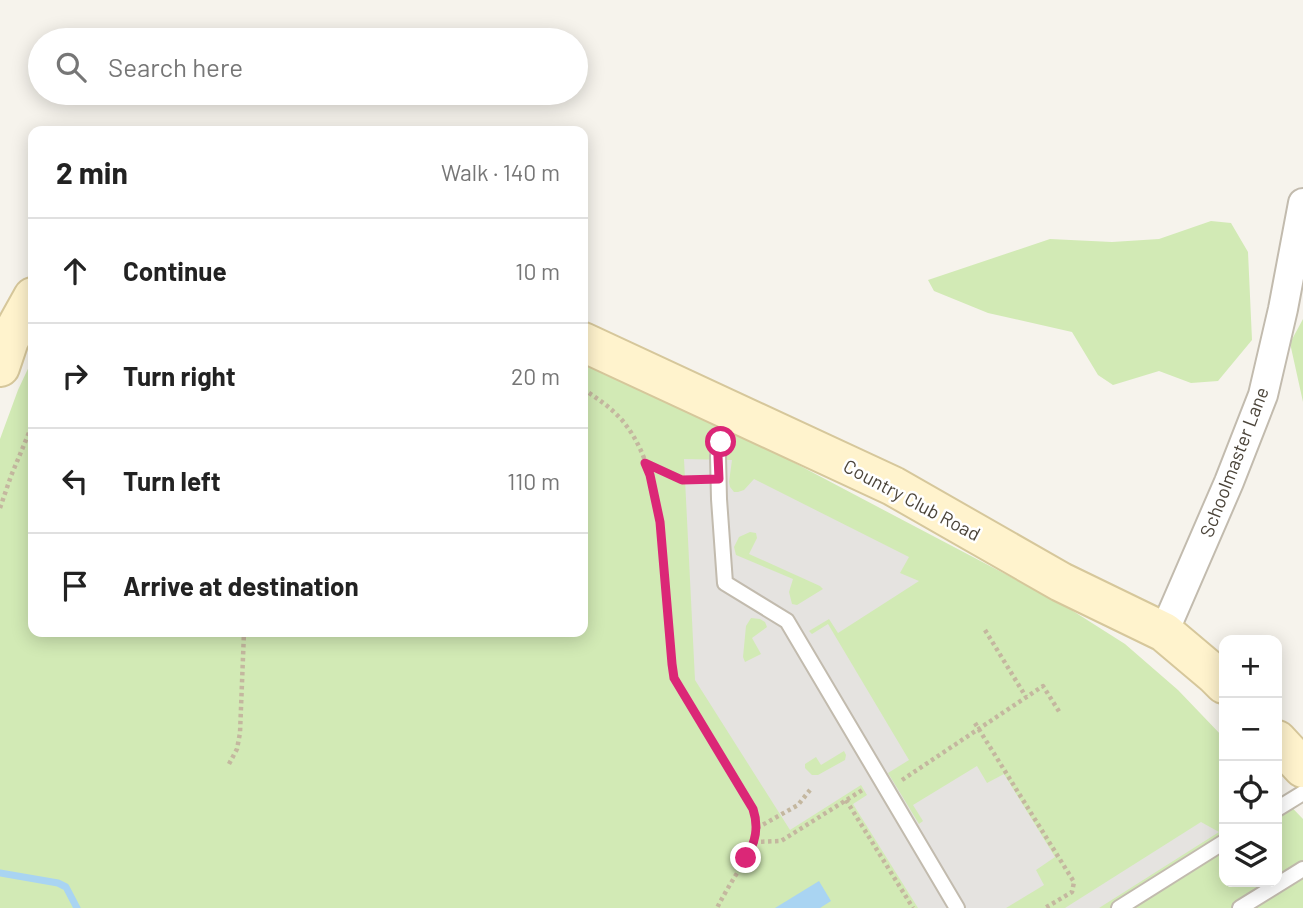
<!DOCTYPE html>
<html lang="en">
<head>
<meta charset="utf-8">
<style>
	:root { --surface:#fff; --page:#f2f2f2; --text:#222; --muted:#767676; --line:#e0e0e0 }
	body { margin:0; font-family:Barlow,sans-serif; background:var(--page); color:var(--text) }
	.controls { position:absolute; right:21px; bottom:21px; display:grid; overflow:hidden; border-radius:14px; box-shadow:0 4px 18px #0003 }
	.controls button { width:63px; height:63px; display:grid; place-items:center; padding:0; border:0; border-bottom:2px solid var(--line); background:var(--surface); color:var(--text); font:35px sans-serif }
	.stop { position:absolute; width:21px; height:21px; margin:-16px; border:5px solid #db2777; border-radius:50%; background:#fff }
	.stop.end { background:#db2777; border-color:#fff; box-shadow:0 2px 7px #0008 }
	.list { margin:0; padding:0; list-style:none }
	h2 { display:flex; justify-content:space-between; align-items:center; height:91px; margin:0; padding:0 28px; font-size:30px }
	h2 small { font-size:23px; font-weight:400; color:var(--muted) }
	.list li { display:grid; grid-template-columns:46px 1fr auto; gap:21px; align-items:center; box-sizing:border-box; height:105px; padding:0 28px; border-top:2px solid var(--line) }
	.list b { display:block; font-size:26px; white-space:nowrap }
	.list em { font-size:23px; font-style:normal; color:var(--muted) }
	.icon { flex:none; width:38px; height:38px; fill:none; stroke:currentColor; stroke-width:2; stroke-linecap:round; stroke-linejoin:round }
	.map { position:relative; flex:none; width:1303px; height:908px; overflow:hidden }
	.search { position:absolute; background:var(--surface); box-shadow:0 4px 18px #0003; left:28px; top:28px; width:560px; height:77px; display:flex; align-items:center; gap:18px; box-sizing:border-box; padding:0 24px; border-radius:38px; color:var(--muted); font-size:26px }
	.panel { position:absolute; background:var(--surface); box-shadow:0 4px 18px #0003; left:28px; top:126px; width:560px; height:511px; border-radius:14px }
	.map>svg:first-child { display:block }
	.green { fill:#d2eab5 }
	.parking { fill:#e5e3e0; fill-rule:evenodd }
	.water { fill:#a9d4f2 }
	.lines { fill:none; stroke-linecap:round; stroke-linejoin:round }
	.stream { stroke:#a9d4f2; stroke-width:7 }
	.lane-casing { stroke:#c2bbae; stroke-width:18 }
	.street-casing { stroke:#c2bbae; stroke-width:32 }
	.secondary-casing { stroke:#d6c79b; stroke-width:42 }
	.path { stroke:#c4b79f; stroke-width:4.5; stroke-dasharray:3.5 3.5; stroke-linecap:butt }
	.lane { stroke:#fff; stroke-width:14 }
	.street { stroke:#fff; stroke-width:28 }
	.secondary { stroke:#fff3cd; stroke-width:38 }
	.route { stroke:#db2777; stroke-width:9 }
	.labels { text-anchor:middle; stroke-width:5; stroke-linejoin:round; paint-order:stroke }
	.street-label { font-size:19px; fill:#4b4439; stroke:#fff }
</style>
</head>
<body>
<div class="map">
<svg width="1303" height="908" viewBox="0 0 1303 908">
	<rect width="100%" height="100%" fill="#f6f3ec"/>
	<path class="green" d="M1211,221L1231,223L1248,252L1252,340L1218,381L1191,383L1159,371L1113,385L1098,375L1072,332L988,313L934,291L928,280L1050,239L1112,242L1159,239Z
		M1303,319V402L1290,343Z
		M583,357L658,391L1062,604L1125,644L1178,690L1224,738V882H1277V792L1303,819V908H0V439L18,390L33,358V632H583Z"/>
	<path class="parking" d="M684,459L732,460L729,482L730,487L734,492H738L744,490L754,479L909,557L900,573L919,581L838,633L829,619L809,631L812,634L828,624L909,760L888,773L919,824L923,821L913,805L977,766L987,783L1004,774L1055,857L1036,870L1044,885L1006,908H918L853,804L867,795L861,785L790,830L695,680ZM750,532L756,533L757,538L749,554L820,586L823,589L797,605L792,604L789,592L793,579L736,555L734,547L739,537ZM751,618L760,619L765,622L767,627L752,638L761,654L745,662L743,657L746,626ZM844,751L846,755L845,760L818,775H812L805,768V764L816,757L821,765Z
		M1201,822L1219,832L1099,908H1065Z"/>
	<path class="water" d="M819,881L831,901L820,908H775Z"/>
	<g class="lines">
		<path class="stream" d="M0,873L58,883L66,887L77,908"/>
		<defs>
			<path id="lane" d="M735,414L721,441L718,456L719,499L725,583L787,621L957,908
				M1277,809L1303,793
				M1119,908L1224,842
				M1240,908L1303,869"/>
			<path id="street" d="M1164,632L1229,482L1263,395L1283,309L1303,203"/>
			<path id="secondary" d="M583,342L893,486L1061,582L1164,632L1215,675L1224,684
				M0,367L9,340L33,297
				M1277,740L1303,768"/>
		</defs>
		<use href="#lane" class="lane-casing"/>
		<use href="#street" class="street-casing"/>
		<use href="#secondary" class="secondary-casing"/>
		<path class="path" d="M583,389C597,398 610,407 621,419C657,460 660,527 664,578C667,607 669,635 672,664L674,678L753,809C763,837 748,855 734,878C728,888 722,898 717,908
			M646,464L682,480L700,479
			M0,508L11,476L33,423
			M985,630L1026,697
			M975,723L1074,882L1072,892L1045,908
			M229,764L237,749L240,733L244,632
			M902,780L1043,686L1060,713
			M846,800L913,908
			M757,828L798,805L810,790
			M754,842L781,841L864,789"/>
		<use href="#lane" class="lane"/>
		<use href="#street" class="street"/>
		<use href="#secondary" class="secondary"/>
	</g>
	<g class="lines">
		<path class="route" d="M721,442L718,456L719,479L682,480L645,463L650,475L660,522L672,664L674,678L753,809C759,827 756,842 746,858"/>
	</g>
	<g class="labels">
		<g class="street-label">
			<text transform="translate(1234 462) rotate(-69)" y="7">Schoolmaster Lane</text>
			<text transform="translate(912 500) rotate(28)" y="7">Country Club Road</text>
		</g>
	</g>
</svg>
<div class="controls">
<button>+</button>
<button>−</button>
<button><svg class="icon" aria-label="locate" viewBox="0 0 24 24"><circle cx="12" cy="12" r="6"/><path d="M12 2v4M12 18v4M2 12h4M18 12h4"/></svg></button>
<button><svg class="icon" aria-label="layers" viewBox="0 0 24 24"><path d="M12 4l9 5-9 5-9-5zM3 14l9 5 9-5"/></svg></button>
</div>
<div class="stop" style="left:721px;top:442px"></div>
<div class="stop end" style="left:746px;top:858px"></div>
<div class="search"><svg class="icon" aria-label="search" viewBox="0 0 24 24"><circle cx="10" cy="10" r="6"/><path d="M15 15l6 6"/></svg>Search here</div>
<section class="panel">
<h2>2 min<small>Walk · 140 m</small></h2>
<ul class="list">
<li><svg class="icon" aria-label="ahead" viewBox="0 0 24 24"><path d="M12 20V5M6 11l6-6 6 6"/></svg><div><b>Continue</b></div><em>10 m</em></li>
<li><svg class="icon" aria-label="right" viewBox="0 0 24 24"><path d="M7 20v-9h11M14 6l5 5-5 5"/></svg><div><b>Turn right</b></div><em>20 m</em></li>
<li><svg class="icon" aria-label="left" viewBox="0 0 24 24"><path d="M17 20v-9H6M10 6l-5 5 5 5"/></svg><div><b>Turn left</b></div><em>110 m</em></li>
<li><svg class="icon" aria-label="arrive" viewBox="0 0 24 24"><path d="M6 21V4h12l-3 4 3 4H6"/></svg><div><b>Arrive at destination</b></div></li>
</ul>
</section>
</div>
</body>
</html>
